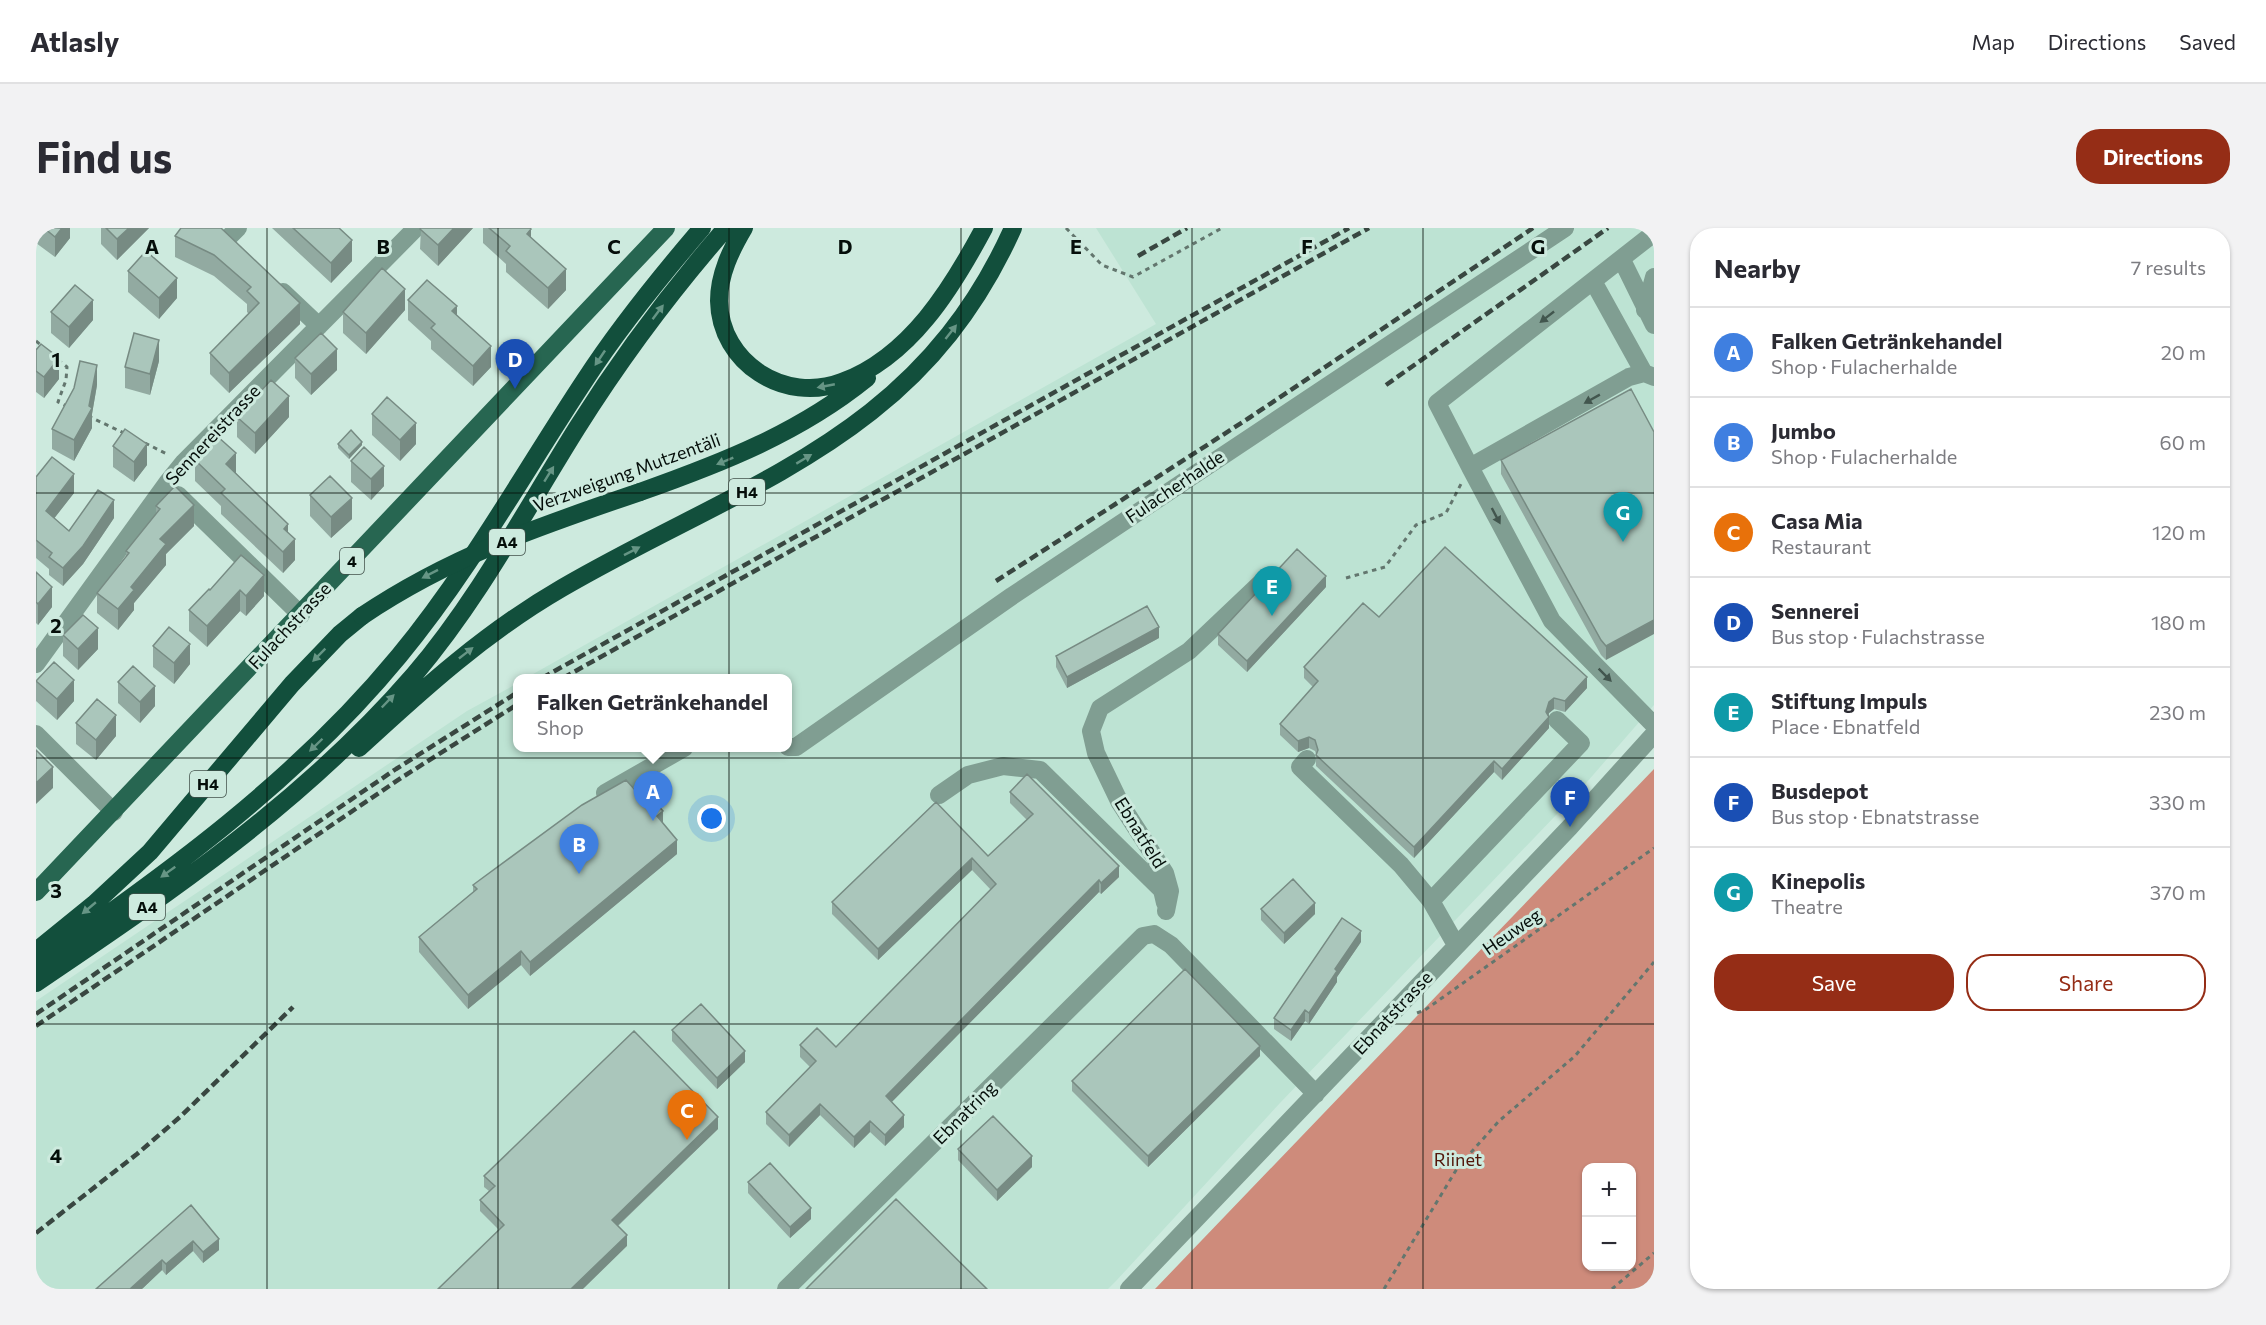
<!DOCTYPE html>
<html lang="en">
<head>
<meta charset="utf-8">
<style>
	:root { --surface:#fff; --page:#f2f2f3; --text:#2b2b33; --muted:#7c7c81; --line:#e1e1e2; --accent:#952d16 }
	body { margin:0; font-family:Commissioner,sans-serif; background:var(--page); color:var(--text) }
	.controls { position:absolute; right:18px; bottom:18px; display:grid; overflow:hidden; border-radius:12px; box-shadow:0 2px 4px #0004 }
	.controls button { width:54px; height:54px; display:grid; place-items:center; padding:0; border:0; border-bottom:2px solid var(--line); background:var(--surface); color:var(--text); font:30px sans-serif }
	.you { position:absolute; left:676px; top:591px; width:21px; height:21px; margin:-15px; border:4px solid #fff; border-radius:50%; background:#1a73e8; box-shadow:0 0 0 9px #1a73e833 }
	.badge { display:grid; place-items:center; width:39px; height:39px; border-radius:50%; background:var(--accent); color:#fff; font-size:20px; font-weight:700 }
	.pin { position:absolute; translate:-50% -50px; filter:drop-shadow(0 2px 3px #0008) }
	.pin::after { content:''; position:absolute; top:32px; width:21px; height:18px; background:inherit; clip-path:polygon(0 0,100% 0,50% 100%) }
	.popup { position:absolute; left:477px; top:446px; width:279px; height:78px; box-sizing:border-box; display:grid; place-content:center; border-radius:12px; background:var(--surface); filter:drop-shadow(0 2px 4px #0005); font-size:20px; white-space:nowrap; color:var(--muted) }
	.popup b { font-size:22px; color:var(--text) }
	.popup::after { content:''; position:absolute; left:50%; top:100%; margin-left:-12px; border:12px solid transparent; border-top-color:var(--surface) }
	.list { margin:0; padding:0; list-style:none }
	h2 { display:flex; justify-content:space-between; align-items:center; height:78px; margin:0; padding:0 24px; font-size:26px }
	h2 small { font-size:20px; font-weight:400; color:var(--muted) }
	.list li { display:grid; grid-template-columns:39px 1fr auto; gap:18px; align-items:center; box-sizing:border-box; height:90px; padding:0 24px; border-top:2px solid var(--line) }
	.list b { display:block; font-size:22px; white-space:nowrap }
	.list p { margin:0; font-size:20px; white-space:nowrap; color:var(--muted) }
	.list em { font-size:20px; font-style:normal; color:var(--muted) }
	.actions { display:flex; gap:12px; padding:18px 24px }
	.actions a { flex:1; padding:14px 0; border:2px solid var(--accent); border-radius:24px; text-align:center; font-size:21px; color:var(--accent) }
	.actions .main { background:var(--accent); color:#fff }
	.map { position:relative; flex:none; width:1618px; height:1061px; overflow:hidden; border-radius:24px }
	header { display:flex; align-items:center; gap:36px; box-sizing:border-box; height:84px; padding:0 30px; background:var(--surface); border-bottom:2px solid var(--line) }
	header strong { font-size:28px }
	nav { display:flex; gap:33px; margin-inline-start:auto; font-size:21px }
	.intro { display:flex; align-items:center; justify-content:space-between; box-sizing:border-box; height:144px; padding:0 36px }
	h1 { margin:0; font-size:42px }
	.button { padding:15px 27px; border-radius:24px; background:var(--accent); color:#fff; font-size:21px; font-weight:700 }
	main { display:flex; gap:36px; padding:0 36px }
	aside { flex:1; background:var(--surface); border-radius:24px; box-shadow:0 2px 4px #0004 }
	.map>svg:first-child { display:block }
	.built { fill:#bde3d3 }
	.forest { fill:#ce8b7b; fill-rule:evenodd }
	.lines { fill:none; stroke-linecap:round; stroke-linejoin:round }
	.path { stroke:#63766e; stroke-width:3; stroke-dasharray:4.5 4.5; stroke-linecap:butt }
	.minor { stroke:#809e92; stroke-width:18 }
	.major { stroke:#276651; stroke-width:18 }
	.highway { stroke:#124f3c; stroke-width:18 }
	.rail { stroke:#394741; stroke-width:4.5; stroke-dasharray:9 4.5; stroke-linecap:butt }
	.highway-bridge { stroke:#124f3c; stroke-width:18 }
	.wall { fill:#92aaa1 }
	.shaded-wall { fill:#778b83 }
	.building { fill:#aac6bb; stroke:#778b83; stroke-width:1.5 }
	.oneway { fill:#669585 }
	.oneway2 { fill:#42564e }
	.grid { fill:none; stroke:#050e0a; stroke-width:1.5; stroke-opacity:0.55 }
	.labels { text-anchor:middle; stroke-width:6; stroke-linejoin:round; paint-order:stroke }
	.shield { fill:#cdeade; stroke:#41504a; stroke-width:1.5 }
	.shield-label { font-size:16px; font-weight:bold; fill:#050e0a }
	.street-label { font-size:18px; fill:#050e0a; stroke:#cdeade }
	.park-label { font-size:18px; fill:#521609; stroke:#cdeade }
	.grid-label { font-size:20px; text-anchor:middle; font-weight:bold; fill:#050e0a; stroke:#cdeade; stroke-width:6; stroke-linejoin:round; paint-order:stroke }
</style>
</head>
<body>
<header>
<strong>Atlasly</strong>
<nav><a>Map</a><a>Directions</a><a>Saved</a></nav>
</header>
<div class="intro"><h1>Find us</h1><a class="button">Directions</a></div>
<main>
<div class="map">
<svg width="1618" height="1061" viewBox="0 0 1618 1061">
	<rect width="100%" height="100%" fill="#cdeade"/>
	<path class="built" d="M1060,0H1618V477L1544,562L1244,875L1080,1053L1072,1061H0V773L431,483L482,455V520H752V450H490L1120,96Z"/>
	<path class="forest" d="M1618,541V1061H1119ZM1550,940H1596V1038H1550Z"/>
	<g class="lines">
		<path class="path" d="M1030,0L1066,37L1097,49L1186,0
			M0,113L6,118
			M22,132L31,139L30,152L22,174L33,179
			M52,188L90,206
			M109,215L133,227
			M1310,350L1349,339L1380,297L1410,285L1425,256
			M1381,785L1389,782L1618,620
			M1348,1061L1422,939L1463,893L1539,828L1618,734
			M1576,1061L1618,1025"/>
		<path class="minor" d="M191,11L202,0
			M1586,32L1618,97
			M1557,53L1608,145
			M247,64L283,98
			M1609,82L1618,49
			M1618,149L1608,145L1593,149L1434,239L1516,393L1618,497
			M1434,239L1401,175L1618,5
			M142,267L265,387
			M0,436L131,255L148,234L380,0
			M0,506L78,584
			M752,519H760L976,368L1529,0
			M1271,531L1264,539L1365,637L1395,673L1420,717
			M569,565L648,520
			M903,567L932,547L967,538L1004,542L1126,662L1129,675
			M1395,673L1545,515L1521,492
			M1130,683L1134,663L1129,645L1084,575L1060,525L1055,503L1064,480L1153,423L1231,349
			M750,1061L1107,708L1118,706L1135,717L1280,866
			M1093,1061L1534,599L1618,506"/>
		<path class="major" d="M0,664L630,0"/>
		<path class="highway" d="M708,0C695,22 683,46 683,73C684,135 749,176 806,154C874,129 916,60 948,0
			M604,264C686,235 763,205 831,150
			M323,520C388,460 450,404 526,360C710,253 882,212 977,0
			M0,723L58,676L114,624L256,456L304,406L326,388
			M0,737C131,646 261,552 363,428C434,342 488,244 549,152C584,98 624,49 666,0
			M0,755C135,664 271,571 378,447C442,372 489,283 541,200C585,130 635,63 690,0"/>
		<path class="rail" d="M1102,28L1151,0
			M1350,157L1572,0
			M960,353L1213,190L1497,0
			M506,450L1313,0
			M527,450L1333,0
			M0,786L360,541L482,464
			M0,798L365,550L482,476
			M0,1005L101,926L144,889L257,779"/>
		<path class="highway-bridge" d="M326,388C415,328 504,298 604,264"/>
	</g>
	<path class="wall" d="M0,0H34V10L19,29L0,15Z
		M65,0H113L81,32L65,16Z
		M145,0L264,96L193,165L174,146V125L213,86L211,84V76L178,48L139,29V8Z
		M236,0H303L316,33L295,55Z
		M385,0H437L402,38L384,21Z
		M447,0H494L495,10L530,62L512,81L470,44V36L447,15Z
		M92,43L141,70L123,91L92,64Z
		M372,72L421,88L455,139L437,158L395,121V113L372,92Z
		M369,82L330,126L307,105V84Z
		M15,84L57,92L33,120L15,105Z
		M0,122L23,151L8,170L0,164Z
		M259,130L301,142L275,167L259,150Z
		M123,133L114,167L89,160V139Z
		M61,157L56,186V200L38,233L16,221V201Z
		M1595,161L1570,432L1565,427L1465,246V232Z
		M336,186L380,216L364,233L336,207Z
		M201,189H253L219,226L201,209Z
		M302,216L326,217L313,231L302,220Z
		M77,218L111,237L98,254L77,239Z
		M159,232L200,245L252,305L259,332L247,345L185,286V278L159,253Z
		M315,233L348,258L335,272L315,254Z
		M0,249L38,265L18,290L33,303L78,290L47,336L27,358L13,347V341L0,330Z
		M274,267L316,291L295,310L274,288Z
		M120,278L158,298L130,326V337L98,375V382L82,402L61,385V365L90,329V323L120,286Z
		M205,327L228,368L210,388L204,383L171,419L153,403V382L174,362Z
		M0,344L16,379L2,397L0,395Z
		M1290,359L1211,444L1182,417V406Z
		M1343,389L1551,460L1529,484L1518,481L1513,485V500L1466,552L1458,544L1378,630L1280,538V526L1279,523L1273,520L1262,524L1244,507V496L1277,459L1268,450V439Z
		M27,407L62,421L42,442L27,428Z
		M1123,410L1031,460L1020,439V428Z
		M117,418L154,436L138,456L117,439Z
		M0,453L38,473L21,492L0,473Z
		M82,454L119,478L104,495L82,475Z
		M40,495L80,508L60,532L40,516Z
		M599,562L631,571L622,578L627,595L641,626L494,748L485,737L432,781L383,724V709L437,664V657Z
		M974,564L1083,649L1065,666L1063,664L855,874L868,899L849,918L834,904L818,920L784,887L753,919L730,896V884L774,839L764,829V817L800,819L955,662L936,642L842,732L796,686V674L900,574L952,628L991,592L974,575Z
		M1225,681L1279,686L1248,716L1225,692Z
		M1325,714L1301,749V754L1273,796L1269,793L1255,813L1238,801V790Z
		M636,802L709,834L681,861L636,813Z
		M1224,828L1112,939L1036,863V853Z
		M682,901L582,998L591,1018L463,1002L444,983V972L453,963L448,959V948Z
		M922,921L996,939L961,973L922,932Z
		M712,954L775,991L754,1010L712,965Z
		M155,977L183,1022L167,1035L157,1023L130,1047L126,1042L106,1061Z"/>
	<path class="shaded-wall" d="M26,0H34V10L19,29V9Z
		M93,0H113L81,32V11Z
		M418,0H437L402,38V17Z
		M495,1V22L491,6Z
		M316,12V33L295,55V35Z
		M530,41V62L512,81V60Z
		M141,50V70L123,91V70Z
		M369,61V82L330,126V105Z
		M57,72V92L33,120V99Z
		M264,75V96L193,165V145Z
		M421,78V99L416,83Z
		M123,112V133L114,167V146Z
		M455,118V139L437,158V138Z
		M301,121V142L275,167V146Z
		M23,130V151L8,170V149Z
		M61,137V157L56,186V200L38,233V212L53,178Z
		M253,168V189L219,226V205Z
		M380,195V216L364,233V212Z
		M326,214V217L313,231V227Z
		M111,216V237L98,254V234Z
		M200,225V246L190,236Z
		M348,238V258L335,272V251Z
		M38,246V265L10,301V283Z
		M316,270V291L295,310V289Z
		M78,272V290L47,336L27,358V340Z
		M158,277V298L130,326V337L98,375V382L82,402V381L95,359L124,311Z
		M252,296V317L248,301Z
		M259,311V332L247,345V324Z
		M228,347V368L210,388V368Z
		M1290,348V359L1211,444V433Z
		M16,359V379L2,397V376Z
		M204,362V383L171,419V398Z
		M1618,392V406L1570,432V418Z
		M1123,399V410L1031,460V449Z
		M62,400V421L42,442V421Z
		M154,416V436L138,456V435Z
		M1551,449V460L1529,484V473Z
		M38,452V473L21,492V471Z
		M119,458V478L104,495V474Z
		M1518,470V481L1513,485L1511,492L1513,489V500L1466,552V541L1510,484L1513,474Z
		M80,487V508L60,532V512Z
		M1273,509V520L1262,524V513Z
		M1458,533V544L1378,630V619Z
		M17,539V560L0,576V555Z
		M631,556V571L615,584V570Z
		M627,583V598L621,588Z
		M641,612V626L494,748V734Z
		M936,630V642L842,732V721Z
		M1083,638V649L1065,666V655Z
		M1063,652V664L850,880V868Z
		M1279,675V686L1248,716V705Z
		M1325,703V714L1301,749V754L1273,796V785L1299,741Z
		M485,723V737L432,781V767Z
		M1269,782V793L1255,813V802Z
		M1224,818V828L1112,939V928Z
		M709,823V834L681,861V850Z
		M784,876V887L753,919V907Z
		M868,887V899L849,918V907Z
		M682,889V901L576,1003V992Z
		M834,893V904L818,920V909Z
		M996,928V939L961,973V962Z
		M775,980V991L754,1010V999Z
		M591,1007V1018L547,1061H535Z
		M183,1011V1022L167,1035V1024Z
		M157,1013V1023L130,1047V1036Z
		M126,1032V1042L106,1061H94Z"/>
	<path class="building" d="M8,0H26L19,9Z
		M70,0H93L81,11Z
		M145,0H185L264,75L193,145L174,125L223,75L211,63L215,59L178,27L139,8Z
		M257,0H303L316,12L295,35Z
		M385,0H418L402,17L384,1Z
		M453,0H494L495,1L491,6L530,41L512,60L470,23L474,18Z
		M110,23L141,50L123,70L92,43Z
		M346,40L369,61L330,105L307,84Z
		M391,52L421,78L416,83L455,118L437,138L395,100L399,96L372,72Z
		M39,57L57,72L33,99L15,84Z
		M98,105L123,112L114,146L89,139Z
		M285,105L301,121L275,146L259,130Z
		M5,116L23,130L8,149L0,143V122Z
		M44,133L61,137L53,178L56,180L38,212L16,201L38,160Z
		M235,152L253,168L219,205L201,189Z
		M1595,161L1618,204V392L1570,418L1565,412L1465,232Z
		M351,169L380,195L364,212L336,186Z
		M89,201L111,216L98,234L77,218Z
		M315,202L326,214L313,227L302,216Z
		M181,208L200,225L190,236L252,296L248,301L259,311L247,324L185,265L189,261L159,232Z
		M328,219L348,238L335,251L315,233Z
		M16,229L38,246L10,283L33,303L62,262L78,272L47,318L27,340L13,329L16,325L0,312V249Z
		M294,248L316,270L295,289L274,267Z
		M139,258L158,277L124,311L130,316L95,359L98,362L82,381L61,365L93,325L90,323L124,281L120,278Z
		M1409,319L1551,449L1529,473L1518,470L1513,474L1510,484L1513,489L1466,541L1458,533L1378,619L1280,527L1282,522L1279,512L1273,509L1262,513L1244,496L1282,453L1268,439L1327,375L1343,389Z
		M1261,321L1290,348L1211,433L1182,406Z
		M205,327L228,347L210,368L204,362L171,398L153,382L173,361L174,362Z
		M0,344L16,359L2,376L0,374Z
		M1111,378L1123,399L1031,449L1020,428Z
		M47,387L62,400L42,421L27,407Z
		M133,399L154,416L138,435L117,418Z
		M18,434L38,452L21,471L0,453Z
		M97,438L119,458L104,474L82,454Z
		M61,471L80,487L60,512L40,495Z
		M0,522L17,539L0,555Z
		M621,544L631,556L615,570L627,583L621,588L641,612L494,734L485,723L432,767L383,709L441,661L437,657L441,654L546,577L590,552L599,562Z
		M991,546L1083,638L1065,655L1063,652L850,868L868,887L849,907L834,893L818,909L784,876L753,907L730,884L780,833L764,817L781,800L800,819L960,656L936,630L842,721L796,674L900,574L952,628L997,586L974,564Z
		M1257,651L1279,675L1248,705L1225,681Z
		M1306,690L1325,703L1299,741L1301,743L1273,785L1269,782L1255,802L1238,790Z
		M1149,741L1224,818L1112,928L1036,853Z
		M665,776L709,823L681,850L636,802Z
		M598,803L682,889L576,992L591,1007L535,1061H402L468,997L444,972L459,958L448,948Z
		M957,888L996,928L961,962L922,921Z
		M734,935L775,980L754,999L712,954Z
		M860,971L951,1061H770Z
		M155,977L183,1011L167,1024L157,1013L130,1036L126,1032L94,1061H60Z"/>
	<defs><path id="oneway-solid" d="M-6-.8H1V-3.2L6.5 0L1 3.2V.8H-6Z" transform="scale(1.5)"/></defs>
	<g class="oneway">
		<use href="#oneway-solid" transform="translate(622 84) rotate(-53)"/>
		<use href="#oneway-solid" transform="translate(915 104) rotate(-52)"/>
		<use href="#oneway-solid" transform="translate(564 130) rotate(124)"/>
		<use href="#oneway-solid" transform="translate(790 158) rotate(169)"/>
		<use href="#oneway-solid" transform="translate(768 231) rotate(-31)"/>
		<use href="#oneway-solid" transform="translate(689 233) rotate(158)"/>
		<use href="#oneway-solid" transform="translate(513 246) rotate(-58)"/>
		<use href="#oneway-solid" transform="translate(596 323) rotate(-27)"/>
		<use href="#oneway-solid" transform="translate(394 346) rotate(153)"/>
		<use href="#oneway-solid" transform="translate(430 425) rotate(-38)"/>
		<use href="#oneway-solid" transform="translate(283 427) rotate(135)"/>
		<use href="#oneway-solid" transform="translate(352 473) rotate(-46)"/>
		<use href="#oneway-solid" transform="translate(280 517) rotate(136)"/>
		<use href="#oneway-solid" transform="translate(132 644) rotate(144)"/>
		<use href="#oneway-solid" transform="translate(53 680) rotate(140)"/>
	</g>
	<g class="oneway2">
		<use href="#oneway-solid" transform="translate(1511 89) rotate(142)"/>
		<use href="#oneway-solid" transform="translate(1556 171) rotate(151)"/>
		<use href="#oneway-solid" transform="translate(1460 288) rotate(62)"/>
		<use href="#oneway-solid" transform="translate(1569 447) rotate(45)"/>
	</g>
	<path class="grid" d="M231,0V1061M462,0V1061M693,0V1061M925,0V1061M1156,0V1061M1387,0V1061M0,265H1618M0,530H1618M0,796H1618"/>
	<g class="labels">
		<g class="shield">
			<rect x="693" y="251" width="36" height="26" rx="4.5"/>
			<rect x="453" y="301" width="36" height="26" rx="4.5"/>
			<rect x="304" y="320" width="24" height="26" rx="4.5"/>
			<rect x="154" y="543" width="36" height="26" rx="4.5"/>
			<rect x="93" y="666" width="36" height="26" rx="4.5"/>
		</g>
		<g class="shield-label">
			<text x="711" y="270">H4</text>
			<text x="471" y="320">A4</text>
			<text x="316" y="339">4</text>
			<text x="172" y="562">H4</text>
			<text x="111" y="685">A4</text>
		</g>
		<g class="street-label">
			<text transform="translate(177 207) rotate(-47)" y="6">Sennereistrasse</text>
			<text transform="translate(591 245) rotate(-20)" y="6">Verzweigung Mutzentäli</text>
			<text transform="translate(1139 259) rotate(-34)" y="6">Fulacherhalde</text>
			<text transform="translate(254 398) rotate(-47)" y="6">Fulachstrasse</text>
			<text transform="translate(1104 605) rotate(58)" y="6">Ebnatfeld</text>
			<text transform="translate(1476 704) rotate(-35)" y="6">Heuweg</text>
			<text transform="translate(1357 785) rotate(-47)" y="6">Ebnatstrasse</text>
			<text transform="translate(929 885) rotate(-45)" y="6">Ebnatring</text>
		</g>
		<g class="park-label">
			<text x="1422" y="938">Riinet</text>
		</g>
	</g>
	<g class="grid-label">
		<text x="116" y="26">A</text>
		<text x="347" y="26">B</text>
		<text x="578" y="26">C</text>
		<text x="809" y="26">D</text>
		<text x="1040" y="26">E</text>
		<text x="1271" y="26">F</text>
		<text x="1502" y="26">G</text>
		<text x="20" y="139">1</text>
		<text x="20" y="405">2</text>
		<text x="20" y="670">3</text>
		<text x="20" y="935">4</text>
	</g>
</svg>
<div class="controls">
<button>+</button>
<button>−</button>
</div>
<div class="you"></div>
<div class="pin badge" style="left:617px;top:593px;background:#3f7fe0">A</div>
<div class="popup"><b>Falken Getränkehandel</b>Shop</div>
<div class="pin badge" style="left:543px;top:646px;background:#3f7fe0">B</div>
<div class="pin badge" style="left:651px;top:912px;background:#e8710a">C</div>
<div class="pin badge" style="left:479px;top:161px;background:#1a4fb4">D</div>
<div class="pin badge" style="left:1236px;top:388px;background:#0f9aa8">E</div>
<div class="pin badge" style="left:1534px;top:599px;background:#1a4fb4">F</div>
<div class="pin badge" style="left:1587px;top:314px;background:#0f9aa8">G</div>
</div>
<aside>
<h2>Nearby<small>7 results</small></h2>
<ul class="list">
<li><span class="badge" style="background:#3f7fe0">A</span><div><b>Falken Getränkehandel</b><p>Shop · Fulacherhalde</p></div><em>20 m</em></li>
<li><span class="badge" style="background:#3f7fe0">B</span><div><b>Jumbo</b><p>Shop · Fulacherhalde</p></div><em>60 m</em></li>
<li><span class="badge" style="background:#e8710a">C</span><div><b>Casa Mia</b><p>Restaurant</p></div><em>120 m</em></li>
<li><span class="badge" style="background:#1a4fb4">D</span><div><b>Sennerei</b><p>Bus stop · Fulachstrasse</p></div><em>180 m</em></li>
<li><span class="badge" style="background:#0f9aa8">E</span><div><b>Stiftung Impuls</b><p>Place · Ebnatfeld</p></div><em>230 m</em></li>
<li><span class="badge" style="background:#1a4fb4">F</span><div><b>Busdepot</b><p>Bus stop · Ebnatstrasse</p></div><em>330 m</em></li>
<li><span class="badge" style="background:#0f9aa8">G</span><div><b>Kinepolis</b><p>Theatre</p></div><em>370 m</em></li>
</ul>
<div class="actions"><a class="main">Save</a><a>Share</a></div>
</aside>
</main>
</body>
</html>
